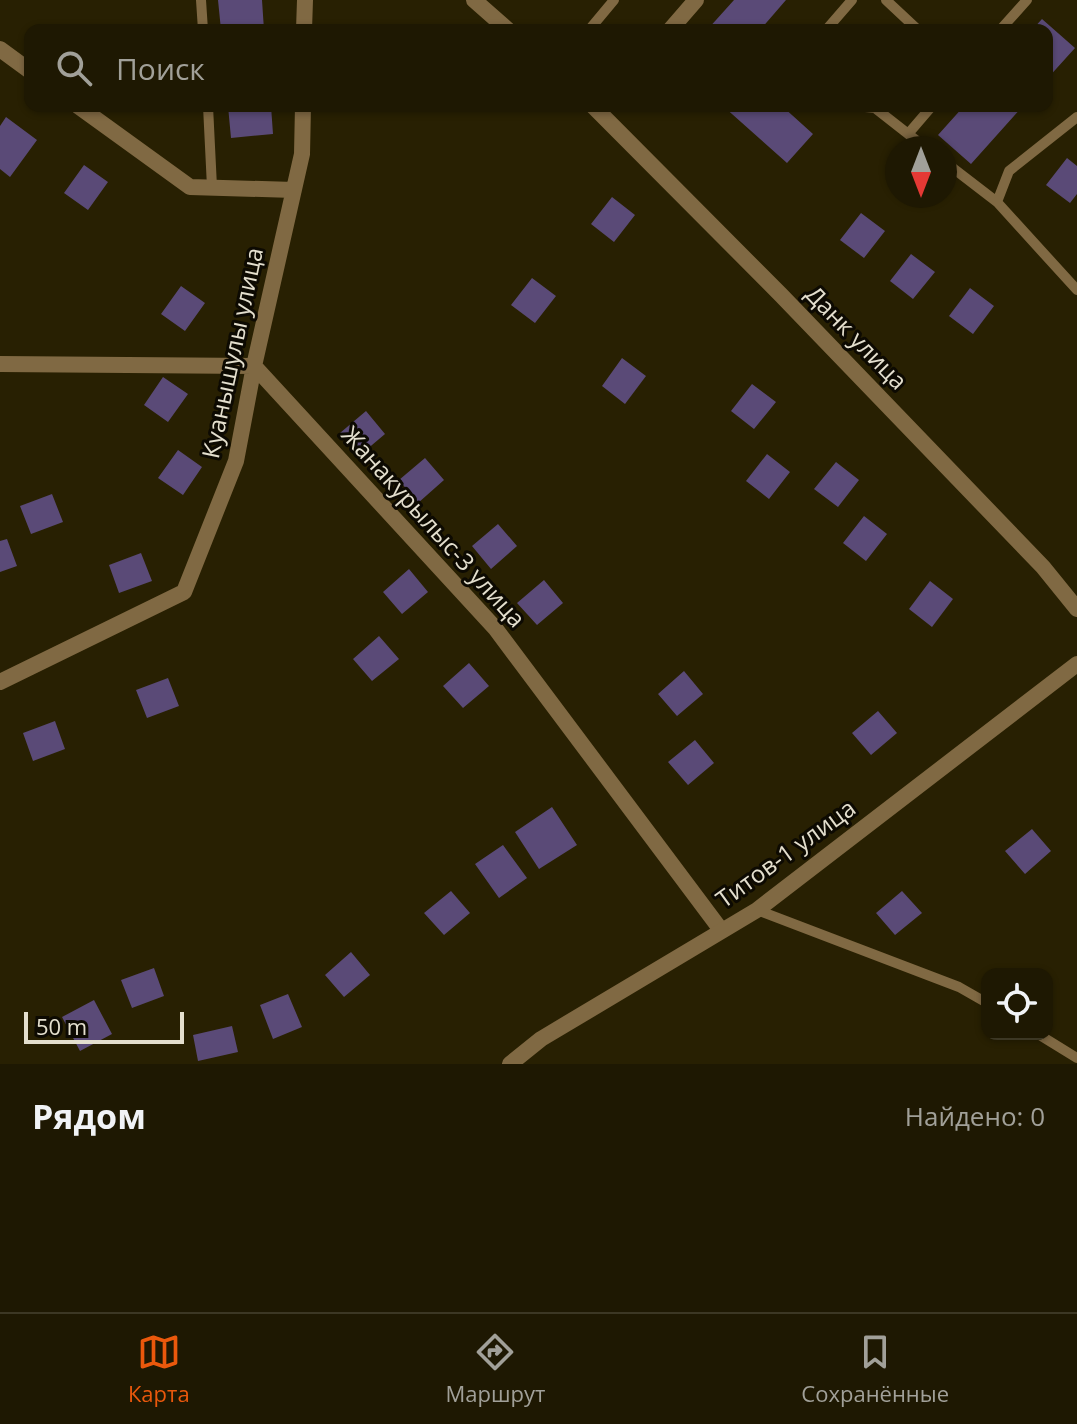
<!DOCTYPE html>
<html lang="ru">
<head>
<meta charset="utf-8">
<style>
	:root { --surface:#1e1802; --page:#2b2511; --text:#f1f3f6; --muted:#a1a099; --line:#3c3724; --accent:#ea580c }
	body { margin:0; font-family:"Open Sans",sans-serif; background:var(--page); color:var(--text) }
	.controls { position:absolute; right:24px; bottom:24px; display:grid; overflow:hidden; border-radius:16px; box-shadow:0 2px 6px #0004 }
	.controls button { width:72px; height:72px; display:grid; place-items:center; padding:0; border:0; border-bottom:2px solid var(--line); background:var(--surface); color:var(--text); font:40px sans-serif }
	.compass { position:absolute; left:885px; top:136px; width:72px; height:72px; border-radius:50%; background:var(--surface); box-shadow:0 2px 6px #0004; rotate:180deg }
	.scale { position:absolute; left:24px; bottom:20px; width:160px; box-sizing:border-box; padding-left:8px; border:4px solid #e4dfce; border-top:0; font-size:22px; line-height:28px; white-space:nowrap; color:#e4dfce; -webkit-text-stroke:6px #0d0a02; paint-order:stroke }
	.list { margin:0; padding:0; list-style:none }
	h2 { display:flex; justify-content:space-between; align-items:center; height:104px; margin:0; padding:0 32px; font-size:34px }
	h2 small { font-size:26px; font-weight:400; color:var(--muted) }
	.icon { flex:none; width:44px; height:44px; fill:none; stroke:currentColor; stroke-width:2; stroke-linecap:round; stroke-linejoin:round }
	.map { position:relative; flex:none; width:1077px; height:1064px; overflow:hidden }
	.search { position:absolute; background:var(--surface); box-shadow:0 2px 6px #0004; left:24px; right:24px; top:24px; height:88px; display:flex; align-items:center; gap:20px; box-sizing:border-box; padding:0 28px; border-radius:16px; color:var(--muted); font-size:30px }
	.sheet { height:248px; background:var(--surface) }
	nav { display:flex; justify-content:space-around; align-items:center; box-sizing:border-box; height:112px; border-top:2px solid var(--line); background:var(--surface); font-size:22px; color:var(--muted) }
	nav a { display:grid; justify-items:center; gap:4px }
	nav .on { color:var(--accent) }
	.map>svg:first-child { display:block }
	.building { fill:#5a4a77 }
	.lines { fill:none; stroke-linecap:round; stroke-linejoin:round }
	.service { stroke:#806943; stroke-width:10 }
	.minor { stroke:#806943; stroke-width:16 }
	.tertiary { stroke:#806943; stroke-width:16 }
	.labels { text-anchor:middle; stroke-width:6; stroke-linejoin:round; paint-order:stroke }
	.street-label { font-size:24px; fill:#e4dfce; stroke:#0d0a02 }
</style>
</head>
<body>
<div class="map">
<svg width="1077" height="1064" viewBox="0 0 1077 1064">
	<rect width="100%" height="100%" fill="#282002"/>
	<path class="building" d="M218,0H262L264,30H221Z
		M734,0H786L760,30H707Z
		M1042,19L1075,48L1047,79V30H1032Z
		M228,106H271L273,134L231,138Z
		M723,106H782L813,134L787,163Z
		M964,106H1023L971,164L938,135Z
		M6,117L37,140L10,177L0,169V126Z
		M1067,158L1077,166V194L1070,203L1046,185Z
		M84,165L108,182L88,210L64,193Z
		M612,197L635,215L614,242L591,224Z
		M861,213L885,231L864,258L840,240Z
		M911,254L935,272L913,299L890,281Z
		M532,278L556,296L535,323L511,305Z
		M181,286L205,303L185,331L161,314Z
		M970,288L994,306L973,334L949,316Z
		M622,358L646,376L625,404L602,386Z
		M163,377L188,394L168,422L144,405Z
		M752,384L776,402L754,429L731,411Z
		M366,411L385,434L359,456L340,433Z
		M178,450L202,467L183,495L158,478Z
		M767,454L790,472L769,499L746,481Z
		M425,458L444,480L418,503L399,480Z
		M836,462L859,480L838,507L814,489Z
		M52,494L63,522L31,534L20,506Z
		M864,516L887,534L866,561L843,543Z
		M498,524L517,546L491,569L472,546Z
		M7,539L17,566L0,572V541Z
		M141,553L152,581L119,593L109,565Z
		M409,569L428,592L402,614L383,592Z
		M544,580L563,603L537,625L517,603Z
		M930,581L953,599L932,627L909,609Z
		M379,636L399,659L372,681L353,659Z
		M469,663L489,686L463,708L443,686Z
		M684,671L703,694L677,716L658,694Z
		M168,678L179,706L147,718L136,690Z
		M878,711L897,733L871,755L852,733Z
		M55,721L65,749L33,761L23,733Z
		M695,740L714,763L688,785L668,762Z
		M552,807L577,845L539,869L515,832Z
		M1032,829L1051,851L1025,874L1005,851Z
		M503,845L527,878L499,898L475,864Z
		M451,891L470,913L444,935L424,913Z
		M902,891L922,913L895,935L876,913Z
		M351,952L370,975L344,997L325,975Z
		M154,968L164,996L132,1008L121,980Z
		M288,994L302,1027L273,1039L260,1005Z
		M94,1000L112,1034L80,1051L62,1017Z
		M232,1026L238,1052L198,1061L193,1035Z"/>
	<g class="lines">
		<path class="service" d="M201,0L203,30
			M886,0L918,30
			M589,30L614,0
			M826,30L852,0
			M1000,30L1027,0
			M208,106L212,187
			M856,106L875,108L926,148
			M1077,117L1009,171L997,202L1077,290
			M908,134L932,106
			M945,162L997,202
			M757,910L959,987L987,1003
			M1038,1034L1077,1058"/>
		<path class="minor" d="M474,0L508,30
			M304,30L305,0
			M670,30L696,0
			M0,49L30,71
			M78,106L190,187L294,190
			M593,106L781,295L1043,567L1077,609
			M0,364L254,366L495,628L721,930
			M0,682L184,592L236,461L254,366L302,154L303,106"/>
		<path class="tertiary" d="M510,1064L541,1039L757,910L1077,664"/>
	</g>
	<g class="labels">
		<g class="street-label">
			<text transform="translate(856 338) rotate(46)" y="8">Данк улица</text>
			<text transform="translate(233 353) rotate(-78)" y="8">Куанышулы улица</text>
			<text transform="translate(433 527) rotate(48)" y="8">Жанакурылыс-3 улица</text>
			<text transform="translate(786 854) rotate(-36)" y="8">Титов-1 улица</text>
		</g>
	</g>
</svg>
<div class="controls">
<button><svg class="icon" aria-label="locate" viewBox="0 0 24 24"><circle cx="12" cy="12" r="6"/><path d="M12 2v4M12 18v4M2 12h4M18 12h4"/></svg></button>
</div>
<svg class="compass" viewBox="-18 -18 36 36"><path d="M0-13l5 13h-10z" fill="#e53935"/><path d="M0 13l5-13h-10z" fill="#a1a099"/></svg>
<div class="scale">50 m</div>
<div class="search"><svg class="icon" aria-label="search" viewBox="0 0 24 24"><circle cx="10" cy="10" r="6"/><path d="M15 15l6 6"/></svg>Поиск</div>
</div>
<section class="sheet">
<h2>Рядом<small>Найдено: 0</small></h2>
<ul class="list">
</ul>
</section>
<nav>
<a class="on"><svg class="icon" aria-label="map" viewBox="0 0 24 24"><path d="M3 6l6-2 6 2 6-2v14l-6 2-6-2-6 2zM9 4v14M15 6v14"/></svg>Карта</a>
<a><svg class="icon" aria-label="directions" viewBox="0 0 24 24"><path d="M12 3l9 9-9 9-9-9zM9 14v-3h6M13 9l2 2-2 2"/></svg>Маршрут</a>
<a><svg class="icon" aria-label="saved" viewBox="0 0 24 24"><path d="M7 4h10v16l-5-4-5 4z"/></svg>Сохранённые</a>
</nav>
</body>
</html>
